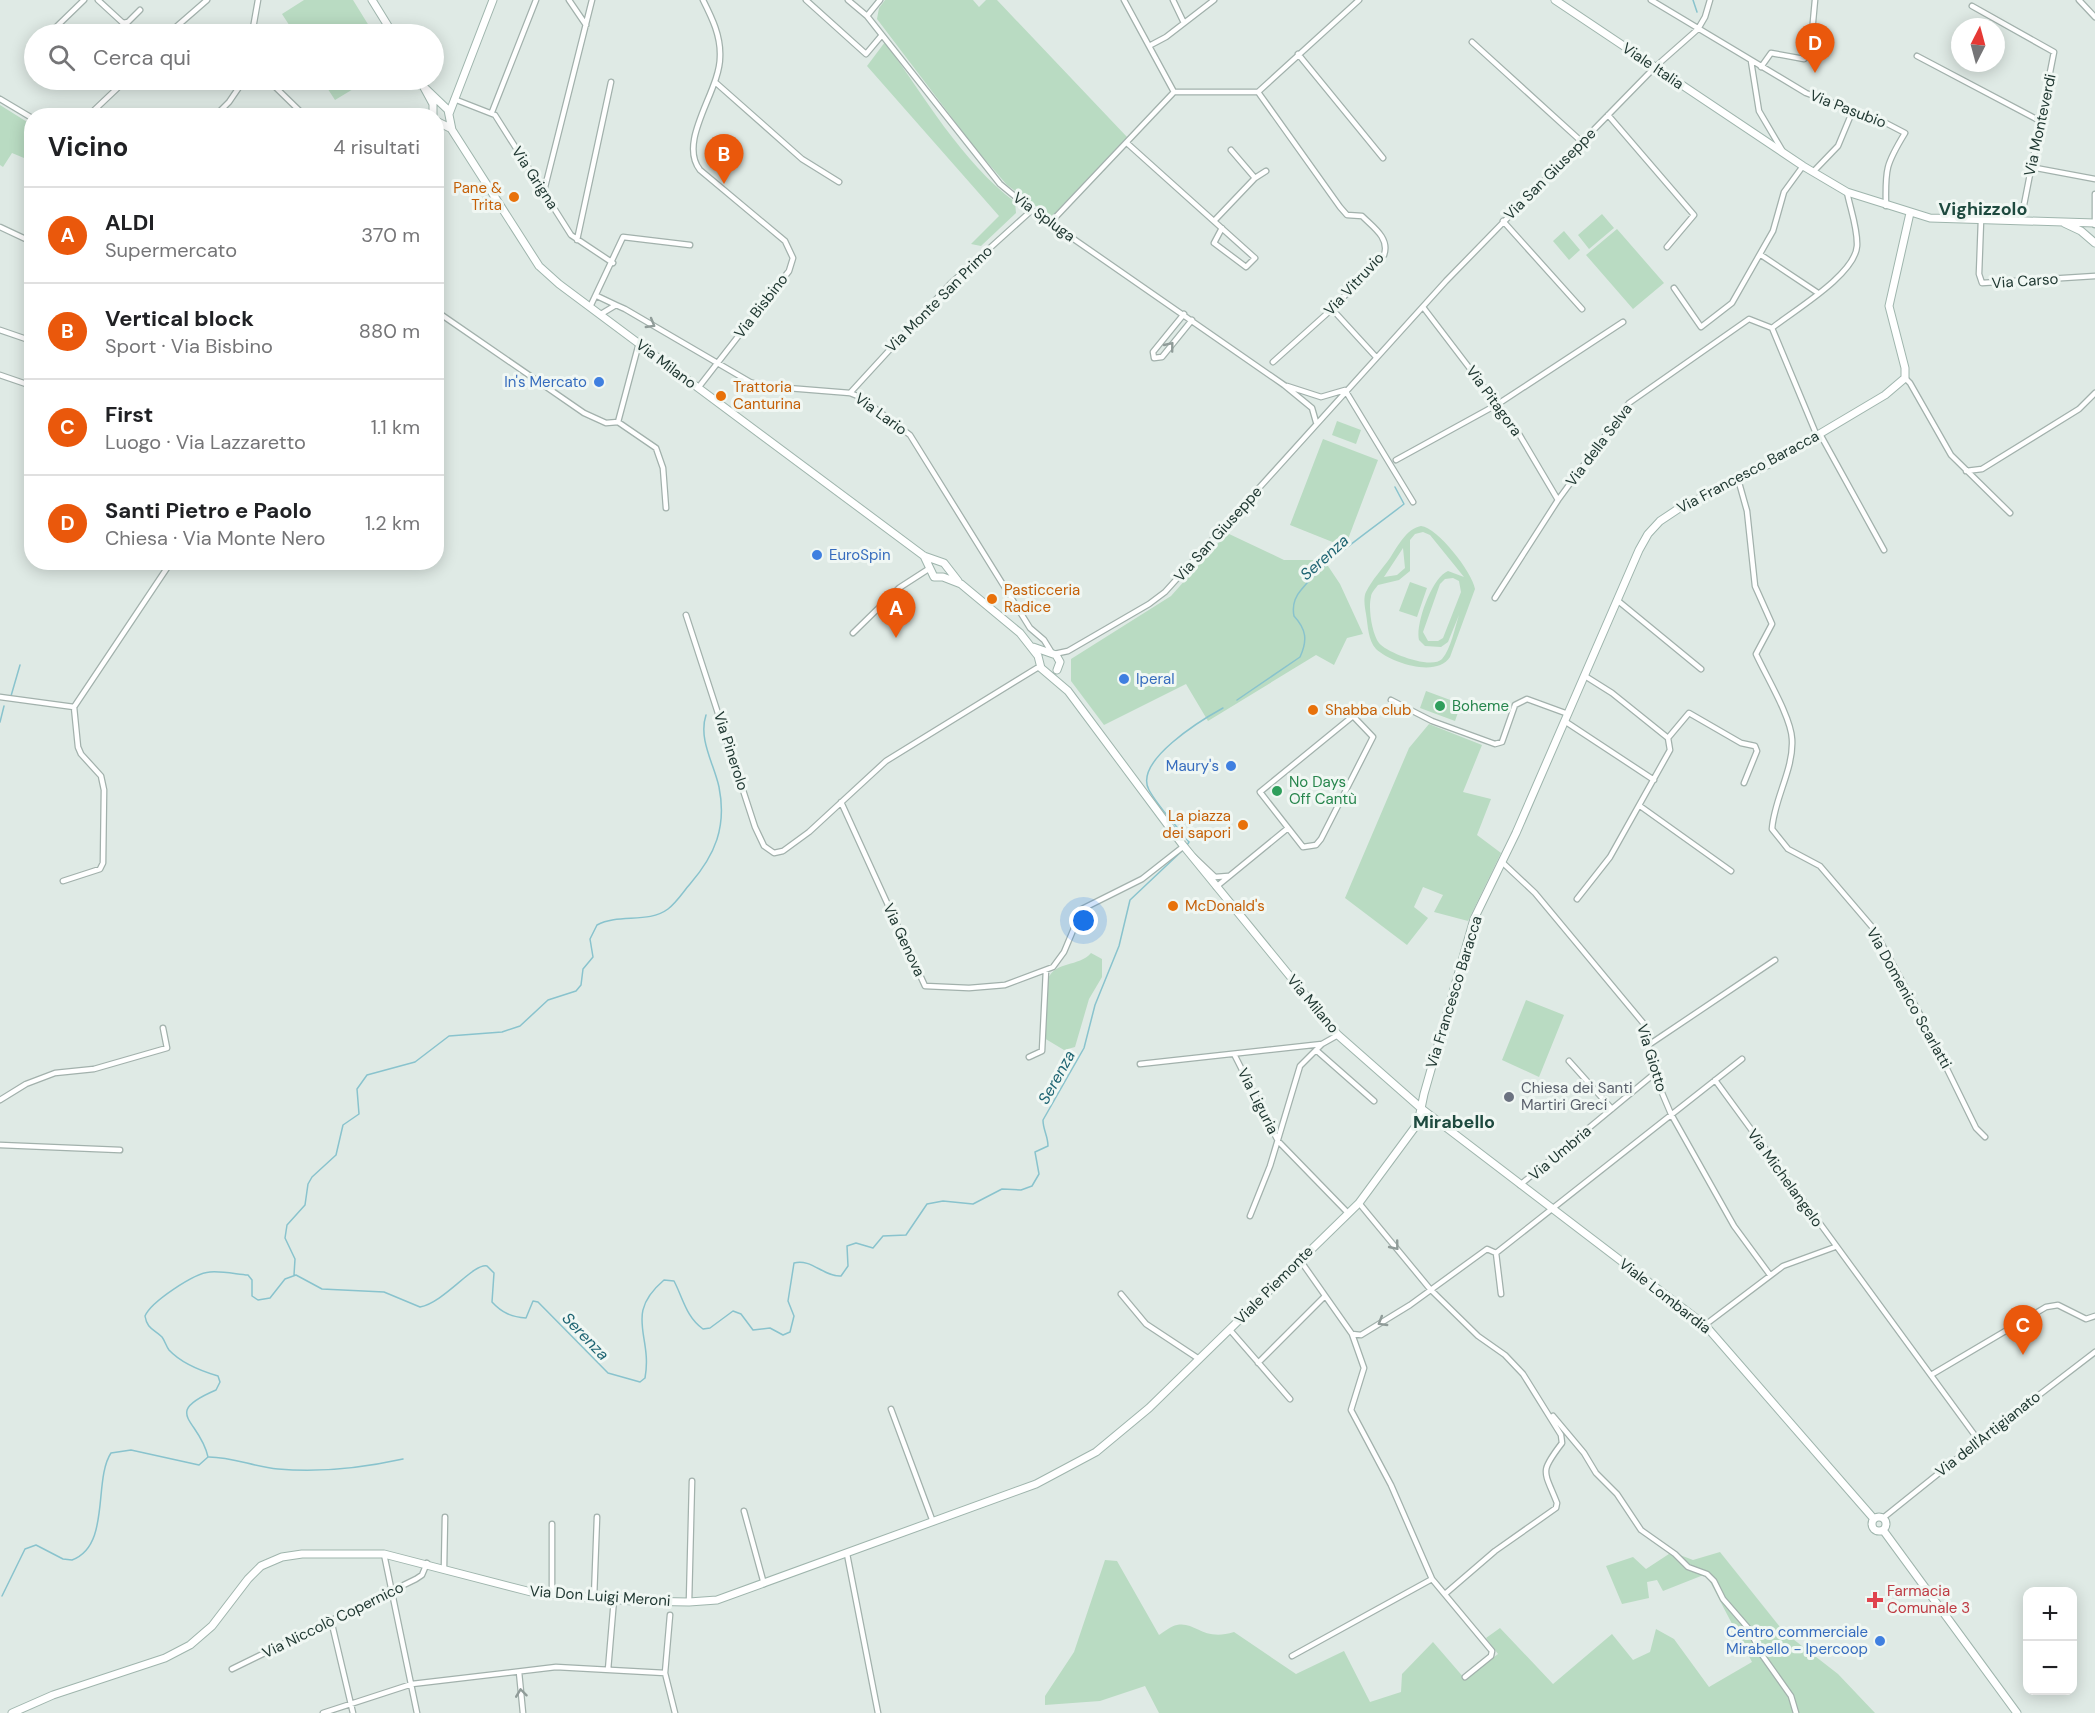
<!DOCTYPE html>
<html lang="it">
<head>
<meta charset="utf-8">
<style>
	:root { --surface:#fff; --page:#f2f2f2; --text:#202124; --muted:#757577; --line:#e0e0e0; --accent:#ea580c }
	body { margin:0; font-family:"DM Sans",sans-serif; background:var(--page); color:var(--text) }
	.controls { position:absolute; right:18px; bottom:18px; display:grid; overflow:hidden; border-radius:12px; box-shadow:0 3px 15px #0003 }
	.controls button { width:54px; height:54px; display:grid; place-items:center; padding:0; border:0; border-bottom:2px solid var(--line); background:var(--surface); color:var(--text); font:30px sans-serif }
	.compass { position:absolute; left:1951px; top:18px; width:54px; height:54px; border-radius:50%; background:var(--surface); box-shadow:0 3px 15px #0003; rotate:6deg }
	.you { position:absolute; left:1084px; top:921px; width:21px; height:21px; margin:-15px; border:4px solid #fff; border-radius:50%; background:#1a73e8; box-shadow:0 0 0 9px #1a73e833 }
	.badge { display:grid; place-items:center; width:39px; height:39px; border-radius:50%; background:var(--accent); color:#fff; font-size:20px; font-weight:700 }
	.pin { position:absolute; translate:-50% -50px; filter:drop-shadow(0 2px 3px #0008) }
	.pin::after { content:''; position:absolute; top:32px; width:21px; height:18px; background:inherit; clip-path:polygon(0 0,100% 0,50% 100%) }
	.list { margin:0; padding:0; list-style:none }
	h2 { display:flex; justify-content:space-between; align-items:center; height:78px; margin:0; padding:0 24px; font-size:26px }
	h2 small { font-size:20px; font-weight:400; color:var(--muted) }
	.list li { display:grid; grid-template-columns:39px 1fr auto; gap:18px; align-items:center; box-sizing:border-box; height:96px; padding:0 24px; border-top:2px solid var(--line) }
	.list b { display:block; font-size:22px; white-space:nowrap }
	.list p { margin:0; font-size:20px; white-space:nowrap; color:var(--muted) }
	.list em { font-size:20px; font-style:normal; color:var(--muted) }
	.icon { flex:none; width:33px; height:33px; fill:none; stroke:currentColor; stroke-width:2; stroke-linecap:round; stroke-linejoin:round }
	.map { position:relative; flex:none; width:2095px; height:1713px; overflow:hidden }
	.search { position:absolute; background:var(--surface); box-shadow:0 3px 15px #0003; left:24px; top:24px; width:420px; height:66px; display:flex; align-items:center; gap:15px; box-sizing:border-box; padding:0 21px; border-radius:33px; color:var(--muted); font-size:22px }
	.panel { position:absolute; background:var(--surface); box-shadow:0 3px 15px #0003; left:24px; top:108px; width:420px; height:462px; border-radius:24px }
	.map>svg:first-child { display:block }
	.green { fill:#b9dbc2; fill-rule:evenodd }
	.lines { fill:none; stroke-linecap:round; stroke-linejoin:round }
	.stream { stroke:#89c3cd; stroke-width:1.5 }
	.street-casing { stroke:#a2b1ac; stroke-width:7 }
	.secondary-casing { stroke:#9fb5ad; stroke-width:9 }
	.street { stroke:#fff; stroke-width:4.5 }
	.secondary { stroke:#fff; stroke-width:7 }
	.oneway { stroke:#909c99 }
	.food-dot { fill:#e8710a; stroke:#f0f7f3; stroke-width:2 }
	.shop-dot { fill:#3f7fe0; stroke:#f0f7f3; stroke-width:2 }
	.leisure-dot { fill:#2e9e5b; stroke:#f0f7f3; stroke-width:2 }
	.worship-dot { fill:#6b7280; stroke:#f0f7f3; stroke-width:2 }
	.health-dot { fill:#e0444e; stroke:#f0f7f3; stroke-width:2 }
	.labels { text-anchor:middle; stroke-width:6; stroke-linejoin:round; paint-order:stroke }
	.street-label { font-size:15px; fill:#213933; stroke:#f0f7f3 }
	.food-label { font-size:15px; fill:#c56008; stroke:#f0f7f3; text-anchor:start }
	.shop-label { font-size:15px; fill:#366cbe; stroke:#f0f7f3; text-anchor:end }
	.leisure-label { font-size:15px; fill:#27864d; stroke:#f0f7f3; text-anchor:start }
	.worship-label { font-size:15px; fill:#5b616d; stroke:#f0f7f3; text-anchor:start }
	.health-label { font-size:15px; fill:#be3a42; stroke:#f0f7f3; text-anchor:start }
	.water-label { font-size:16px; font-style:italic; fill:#1e6472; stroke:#f0f7f3 }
	.quarter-label { font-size:18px; font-weight:bold; fill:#1e4a3f; stroke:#f0f7f3 }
</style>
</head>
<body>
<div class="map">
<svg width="2095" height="1713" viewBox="0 0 2095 1713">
	<rect width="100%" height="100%" fill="#dfeae5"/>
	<path class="green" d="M304,0H353L374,34H295L282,14Z
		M885,0H973L979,7L986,0H997L1127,137L1051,217L1007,185L975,148L877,19L879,8Z
		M885,42C924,96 961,161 1015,202L1016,213L981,246L971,244L999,216L867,66Z
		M322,80H368L335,100Z
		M0,105L32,125L31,142L24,158L12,153L3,167L0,165Z
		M1602,214L1614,228L1589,249L1578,235Z
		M1617,229L1664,283L1633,309L1586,255Z
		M1564,231L1580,250L1569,260L1553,241Z
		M1337,421L1361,430L1356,444L1332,435Z
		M1323,439L1378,460L1345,547L1290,525Z
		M1421,526C1438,528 1472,572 1475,589L1450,657C1437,678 1391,663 1376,649C1368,640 1368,626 1366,614C1365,608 1363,598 1366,592C1372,580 1382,569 1390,558C1398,546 1406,529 1421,526ZM1423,532L1430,535L1464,577L1448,571C1432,577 1415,625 1419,640L1425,646L1441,647L1448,642L1459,615C1455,627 1451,649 1442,659C1432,670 1387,653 1379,643C1372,634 1368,608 1371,597C1371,593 1375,589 1378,585L1399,580L1410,571V540L1415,534ZM1403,548L1405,568L1397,575L1384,577ZM1453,578L1459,581L1461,592L1443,638L1438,641H1428L1423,632L1440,584L1445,579Z
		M1227,533L1284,560H1324L1340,584L1363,634L1347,638L1334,665L1316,655L1208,721L1186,684L1104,725L1071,681V659L1171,596Z
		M1410,582L1427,588L1417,617L1399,611Z
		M1426,691L1461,704L1455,721L1420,708Z
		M1429,724L1482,745L1463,792L1491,799L1477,835L1501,853L1468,921L1434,912L1443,895L1423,887L1414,907L1428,918L1407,945L1345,898L1409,748Z
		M1091,953L1102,959V977L1089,999L1075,1047L1064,1050L1044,1038L1048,979C1055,961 1079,967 1091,953Z
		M1526,1000L1564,1015L1539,1077L1502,1060Z
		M1672,1552L1693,1560L1720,1552L1784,1632L1838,1674L1875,1713H1159L1145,1686L1100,1701L1045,1705V1696L1074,1652L1105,1560L1117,1561L1159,1635C1164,1632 1171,1626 1177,1625C1195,1621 1203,1642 1234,1632L1296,1674L1344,1651L1370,1702L1401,1692L1402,1674L1433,1642L1465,1679L1498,1654L1486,1638L1500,1628L1553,1684L1612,1634L1633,1660L1650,1652L1656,1629L1674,1639L1709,1687L1752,1662L1706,1574L1663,1591L1657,1580L1647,1582L1649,1598L1622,1604L1606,1566L1633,1557L1646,1569Z"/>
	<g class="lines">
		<path class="stream" d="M1693,0L1697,12
			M11,696L20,665
			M1237,700L1300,657C1308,640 1306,629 1294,616C1292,606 1295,597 1301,590C1323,562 1375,527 1404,504L1395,487
			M0,722L4,706
			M1187,845L1189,842C1176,825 1159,808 1149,790C1133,761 1203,719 1223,708
			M294,1275L295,1259L285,1238L287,1225L305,1205L308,1184L312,1177L336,1155L343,1125L359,1114L357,1089L367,1075L415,1062L449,1036L502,1032L520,1026L548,1000L576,991L581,985L583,969L593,957L590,939L597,925C619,913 648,924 668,909C677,902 683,892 690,884C715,855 727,827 719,787C714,764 698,739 706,715
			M209,1457C233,1457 254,1467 278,1469C320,1473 362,1468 403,1459
			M2,1596L25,1549L36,1545L63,1559L72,1560C111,1546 93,1480 111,1453L131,1450L199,1465L208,1457C200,1419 160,1414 216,1390L220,1382L218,1376C201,1371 182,1364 169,1350C166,1346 165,1341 162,1337C154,1329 147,1329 145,1316C151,1302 194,1273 210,1272C222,1271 236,1274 248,1275L252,1280V1296L258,1300L270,1298L285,1279L296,1275L322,1289L384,1292L420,1307C445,1302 473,1263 487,1266L494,1273L492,1302C502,1313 512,1317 526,1318L533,1301L538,1302L608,1373L640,1382L645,1378C653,1335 623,1315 664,1280L674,1281C683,1298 686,1317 703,1329L710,1328L733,1311L741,1314L753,1330L770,1328L783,1335L790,1332L794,1316L788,1301L794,1263C811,1258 824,1277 841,1276L848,1266L847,1246L856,1243L873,1248L883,1236L906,1235L927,1204L943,1201L973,1204L1002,1189L1021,1190L1032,1186L1039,1174L1035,1152L1048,1146C1048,1136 1043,1130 1043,1120L1084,1048L1095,1005L1119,946L1130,900L1184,849"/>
		<defs>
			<path id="street" d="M98,0L123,23L128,22L140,10
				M569,0L586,25
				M806,0L866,54L882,35
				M848,0L867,16L1000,184L1029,208L1284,385L1312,408L1316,422
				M1124,0L1174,92
				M1173,0L1184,23
				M1651,0L1806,93L1882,121L1905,133C1886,164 1885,169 1886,206
				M2079,0L2095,17
				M1972,6L2054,52L2021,220
				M867,16L880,0
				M52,31L84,0
				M168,34L207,0
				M252,34L258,0
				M1472,42L1582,142
				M1149,46L1166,37L1214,0
				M1298,54L1383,158
				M1917,56L2042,122
				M1751,61L1759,111L1782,150
				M1761,67L1771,53L1804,59L1810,54L1815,0
				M268,80L305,116
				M715,82L802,159L839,182
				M1174,92H1258L1359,0
				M1258,92L1340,207L1347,215L1362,216C1373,227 1390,238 1384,255L1332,309L1273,362
				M0,99L32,118
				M454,99L495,115L571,235L613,263
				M492,112L536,0
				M1608,115L1694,215L1667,247
				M88,116L126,80
				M215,116L229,102L244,80
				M1128,144L1255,258L1246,267L1214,243L1222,228
				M2031,167L2095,179
				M1813,172L1838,146L1853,110
				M1255,178L1266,171
				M544,191L592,0
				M1981,220L1979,274L1982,283L2095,276
				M1214,221L1255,178L1231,150
				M1503,221L1582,309
				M1050,223L1174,92
				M2095,225V194
				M0,227L32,242
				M577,240L611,82
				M1761,255L1818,293
				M1674,288L1701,327L1732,303L1773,231L1784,192L1803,166
				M597,296L616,305
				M590,307L623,237L690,245
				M1423,307L1516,429L1558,500
				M1332,309L1376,357
				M436,311L584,413L606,423L618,422L656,448L663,468L666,508
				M601,314L616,305L625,309L750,382L763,386L850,393L860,397L910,435L1030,628L1044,640L1052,653
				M1184,314L1153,352L1154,358L1162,357L1192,320
				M1772,328C1793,311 1855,275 1857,246C1858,229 1850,208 1847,192
				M1772,328L1817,436
				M0,330L32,341
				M0,375L32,386
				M1905,378L1910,383L1951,455L2010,513
				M1287,386L1321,397L1345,390L1413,502
				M698,388L789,271L793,258L785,241L700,170C677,141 720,91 720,57C721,36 712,18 703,0
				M850,393L950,284L1032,210
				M618,422L639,343
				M1820,434L1884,550
				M1396,460L1498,404L1623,322
				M1966,471L1982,469L2079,409L2095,393
				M1738,479L1747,511L1755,586L1772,624L1756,654C1766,676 1791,717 1792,739C1794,769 1774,799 1772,829L1788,849L1820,866L1873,928L1922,1018L1976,1128L1985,1137
				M1495,598L1558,500L1629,403L1749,319L1772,328
				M1617,600L1701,669
				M686,615L755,827L764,846L774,853L783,851L809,832L886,761L1037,668H1041
				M853,633L899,588L930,568
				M1054,654L1068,651L1149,604L1165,592L1446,281L1655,67L1698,29L1705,17L1710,0
				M0,697L74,707
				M1391,700L1432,721L1495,744L1502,742L1515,705L1527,699L1568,714
				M74,707L171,562
				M1353,716L1373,737L1321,839L1316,845L1303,847L1260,792Z
				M1566,722L1654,780
				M1668,738L1689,713L1741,743L1755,746L1757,751L1744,783
				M841,802L925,986L969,988L1005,985L1053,967L1064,952L1082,909L1142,879L1184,846
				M1640,806L1731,871
				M1194,857L1215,877L1228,876
				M1502,862L1535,893L1644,1024L1654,1074L1671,1114L1734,1226L1770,1275
				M63,881L100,869L103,863L104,790L101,776L81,754L78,747L74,707
				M1216,887L1288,828
				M1577,899L1610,857L1670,750L1668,738L1612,693L1585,676
				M1650,1044L1775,960
				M1316,1050L1374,1101
				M1234,1054L1278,1141L1348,1213
				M1029,1057L1042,1051L1046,970
				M1569,1061L1612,1109
				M1140,1064L1322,1044L1338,1035
				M1715,1080L1979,1441
				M0,1100L26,1084L55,1073L94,1069L167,1048L163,1028
				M0,1145L120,1150
				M1520,1185L1654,1074
				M1359,1203L1430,1289L1478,1336L1505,1355L1523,1374L1561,1435L1562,1443C1539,1473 1544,1470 1557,1503L1556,1508L1495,1551L1445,1594
				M1250,1216L1270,1166L1300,1066L1322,1044
				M1496,1253L1501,1294
				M1300,1260L1352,1334L1361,1335L1410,1305L1487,1249L1496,1253L1742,1059
				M1121,1294L1146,1324L1199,1359
				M1705,1325L1783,1266L1835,1247
				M1230,1330L1290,1399
				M1352,1334L1364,1368L1351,1410L1391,1485L1432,1579L1492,1651L1491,1656L1465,1677
				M1258,1363L1325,1296
				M1931,1375L2046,1307L2058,1305L2086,1319L2095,1316
				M891,1409L933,1522
				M1553,1416L1584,1453L1596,1473L1617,1494L1641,1530L1675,1554L1688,1567L1707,1574L1714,1581L1723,1599L1749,1629L1762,1655L1791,1696L1796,1713
				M744,1511L764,1584
				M1883,1518L1979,1441L2095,1352
				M384,1554L417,1713
				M847,1554L878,1713
				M444,1568L445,1517
				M552,1594V1524
				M594,1598L597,1517
				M689,1602L692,1481
				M670,1615L665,1673L675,1713
				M331,1620L353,1713
				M1292,1656L1432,1579
				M232,1669L416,1579L422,1575L427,1563
				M608,1670L614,1599
				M519,1672L523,1713
				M323,1713L412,1684L556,1667L665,1673"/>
			<path id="secondary" d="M372,0L393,34
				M1555,0L1803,166L1847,192L1930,218L2095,223
				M420,80L433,104V116
				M424,87L448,110L452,130L539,266L559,284L924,556L944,563L958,581
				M449,114L493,0
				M436,121L450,128
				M2064,223L2081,231L2095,243
				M924,556L934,577H943L961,584L1020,633L1038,656L1041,668L1068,691L1182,844L1338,1035L1422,1109L1705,1325L1874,1519
				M1033,647L1056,655L1060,662L1057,670
				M1872 1524a7 7 0 1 1 14 0a7 7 0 1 1-14 0Z
				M1883,1530L2017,1713
				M12,1713L53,1695L165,1658L190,1645L212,1626L248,1579L261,1566L282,1557L302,1554H384L535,1593L633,1601L689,1602L717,1600L1036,1484L1096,1452L1149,1408L1359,1203L1418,1123L1424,1094L1474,919L1516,833L1639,550L1648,534L1660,521L1678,509L1769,464L1885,395L1905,378V368L1889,306L1910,213"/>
		</defs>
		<use href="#street" class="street-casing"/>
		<use href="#secondary" class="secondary-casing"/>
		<use href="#street" class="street"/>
		<use href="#secondary" class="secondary"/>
	</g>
	<defs><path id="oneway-chevron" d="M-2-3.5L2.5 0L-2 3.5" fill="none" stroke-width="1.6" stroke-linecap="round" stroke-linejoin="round" transform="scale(1.5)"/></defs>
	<g class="oneway">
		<use href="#oneway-chevron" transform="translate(651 324) rotate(30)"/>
		<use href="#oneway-chevron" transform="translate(1170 346) rotate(-51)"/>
		<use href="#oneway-chevron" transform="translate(1395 1246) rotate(51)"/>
		<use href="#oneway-chevron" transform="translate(1382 1322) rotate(149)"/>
		<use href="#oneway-chevron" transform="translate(521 1693) rotate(-97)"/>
	</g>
	<g class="food-dot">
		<circle cx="514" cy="197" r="6"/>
		<circle cx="721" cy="396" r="6"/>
		<circle cx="992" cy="599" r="6"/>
		<circle cx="1313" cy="710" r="6"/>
		<circle cx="1243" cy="825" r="6"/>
		<circle cx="1173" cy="906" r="6"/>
	</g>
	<g class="shop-dot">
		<circle cx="599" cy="382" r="6"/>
		<circle cx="817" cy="555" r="6"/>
		<circle cx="1124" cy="679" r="6"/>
		<circle cx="1231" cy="766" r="6"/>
		<circle cx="1880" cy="1641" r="6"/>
	</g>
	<g class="leisure-dot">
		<circle cx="1440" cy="706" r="6"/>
		<circle cx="1277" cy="791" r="6"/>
	</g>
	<circle class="worship-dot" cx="1509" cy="1097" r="6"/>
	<path class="health-dot" d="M1872 1591h6v6h6v6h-6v6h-6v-6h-6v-6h6z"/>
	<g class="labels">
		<g class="street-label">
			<text transform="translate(1653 66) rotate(34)" y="5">Viale Italia</text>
			<text transform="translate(1848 109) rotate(21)" y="5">Via Pasubio</text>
			<text transform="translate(2040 125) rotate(-78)" y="5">Via Monteverdi</text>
			<text transform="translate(1550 174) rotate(-45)" y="5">Via San Giuseppe</text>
			<text transform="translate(535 178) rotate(57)" y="5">Via Grigna</text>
			<text transform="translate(1044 217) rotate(36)" y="5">Via Spluga</text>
			<text transform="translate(2025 281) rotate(-4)" y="5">Via Carso</text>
			<text transform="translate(1354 284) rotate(-47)" y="5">Via Vitruvio</text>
			<text transform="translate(939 299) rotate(-45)" y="5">Via Monte San Primo</text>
			<text transform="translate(761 306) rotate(-52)" y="5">Via Bisbino</text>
			<text transform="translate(666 364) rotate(37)" y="5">Via Milano</text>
			<text transform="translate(1494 401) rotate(54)" y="5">Via Pitagora</text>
			<text transform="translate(881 414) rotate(36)" y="5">Via Lario</text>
			<text transform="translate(1599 445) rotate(-53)" y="5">Via della Selva</text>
			<text transform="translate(1748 472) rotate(-28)" y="5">Via Francesco Baracca</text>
			<text transform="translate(1218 534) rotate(-48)" y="5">Via San Giuseppe</text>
			<text transform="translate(731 751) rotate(72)" y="5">Via Pinerolo</text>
			<text transform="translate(904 940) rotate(65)" y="5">Via Genova</text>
			<text transform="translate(1454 992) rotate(-73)" y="5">Via Francesco Baracca</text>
			<text transform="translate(1909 998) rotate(61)" y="5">Via Domenico Scarlatti</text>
			<text transform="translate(1313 1004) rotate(50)" y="5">Via Milano</text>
			<text transform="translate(1652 1058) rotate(73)" y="5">Via Giotto</text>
			<text transform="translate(1258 1101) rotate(63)" y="5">Via Liguria</text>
			<text transform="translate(1560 1153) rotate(-40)" y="5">Via Umbria</text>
			<text transform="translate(1785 1178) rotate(54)" y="5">Via Michelangelo</text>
			<text transform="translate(1274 1285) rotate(-45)" y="5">Viale Piemonte</text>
			<text transform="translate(1665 1296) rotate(38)" y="5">Viale Lombardia</text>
			<text transform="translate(1988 1434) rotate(-38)" y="5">Via dell'Artigianato</text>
			<text transform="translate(600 1596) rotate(4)" y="5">Via Don Luigi Meroni</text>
			<text transform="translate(333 1620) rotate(-26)" y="5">Via Niccolò Copernico</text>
		</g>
		<g class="food-label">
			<text x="502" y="193" text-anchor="end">Pane &amp;<tspan x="502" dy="17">Trita</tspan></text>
			<text x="733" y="392">Trattoria<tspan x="733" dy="17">Canturina</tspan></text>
			<text x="1004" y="595">Pasticceria<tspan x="1004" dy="17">Radice</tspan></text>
			<text x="1325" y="715">Shabba club</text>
			<text x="1231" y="821" text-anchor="end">La piazza<tspan x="1231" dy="17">dei sapori</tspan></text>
			<text x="1185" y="911">McDonald's</text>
		</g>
		<g class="shop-label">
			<text x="587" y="387">In's Mercato</text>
			<text x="829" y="560" text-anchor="start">EuroSpin</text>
			<text x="1136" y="684" text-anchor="start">Iperal</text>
			<text x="1219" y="771">Maury's</text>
			<text x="1868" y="1637">Centro commerciale<tspan x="1868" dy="17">Mirabello - Ipercoop</tspan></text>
		</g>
		<g class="leisure-label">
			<text x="1452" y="711">Boheme</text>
			<text x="1289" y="787">No Days<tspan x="1289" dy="17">Off Cantù</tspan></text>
		</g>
		<g class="worship-label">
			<text x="1521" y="1093">Chiesa dei Santi<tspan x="1521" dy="17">Martiri Greci</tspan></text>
		</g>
		<g class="health-label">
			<text x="1887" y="1596">Farmacia<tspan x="1887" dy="17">Comunale 3</tspan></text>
		</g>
		<g class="water-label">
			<text transform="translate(1324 557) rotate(-42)" y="6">Serenza</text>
			<text transform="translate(1056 1077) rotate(-61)" y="6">Serenza</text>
			<text transform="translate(586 1336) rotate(46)" y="6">Serenza</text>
		</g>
		<g class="quarter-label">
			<text x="1983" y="215">Vighizzolo</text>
			<text x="1454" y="1128">Mirabello</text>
		</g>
	</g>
</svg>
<div class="controls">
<button>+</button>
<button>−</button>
</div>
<svg class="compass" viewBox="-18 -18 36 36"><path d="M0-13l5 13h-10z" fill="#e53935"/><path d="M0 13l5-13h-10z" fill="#757577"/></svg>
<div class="you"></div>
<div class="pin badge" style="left:896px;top:638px">A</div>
<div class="pin badge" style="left:724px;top:184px">B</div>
<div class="pin badge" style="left:2023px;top:1355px">C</div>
<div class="pin badge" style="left:1815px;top:73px">D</div>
<div class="search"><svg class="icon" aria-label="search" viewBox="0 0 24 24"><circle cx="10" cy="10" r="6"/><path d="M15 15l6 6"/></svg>Cerca qui</div>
<section class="panel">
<h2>Vicino<small>4 risultati</small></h2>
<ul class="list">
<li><span class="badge">A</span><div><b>ALDI</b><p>Supermercato</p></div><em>370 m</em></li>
<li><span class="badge">B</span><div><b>Vertical block</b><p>Sport · Via Bisbino</p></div><em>880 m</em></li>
<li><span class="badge">C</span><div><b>First</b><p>Luogo · Via Lazzaretto</p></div><em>1.1 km</em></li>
<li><span class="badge">D</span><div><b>Santi Pietro e Paolo</b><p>Chiesa · Via Monte Nero</p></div><em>1.2 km</em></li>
</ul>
</section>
</div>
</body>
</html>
